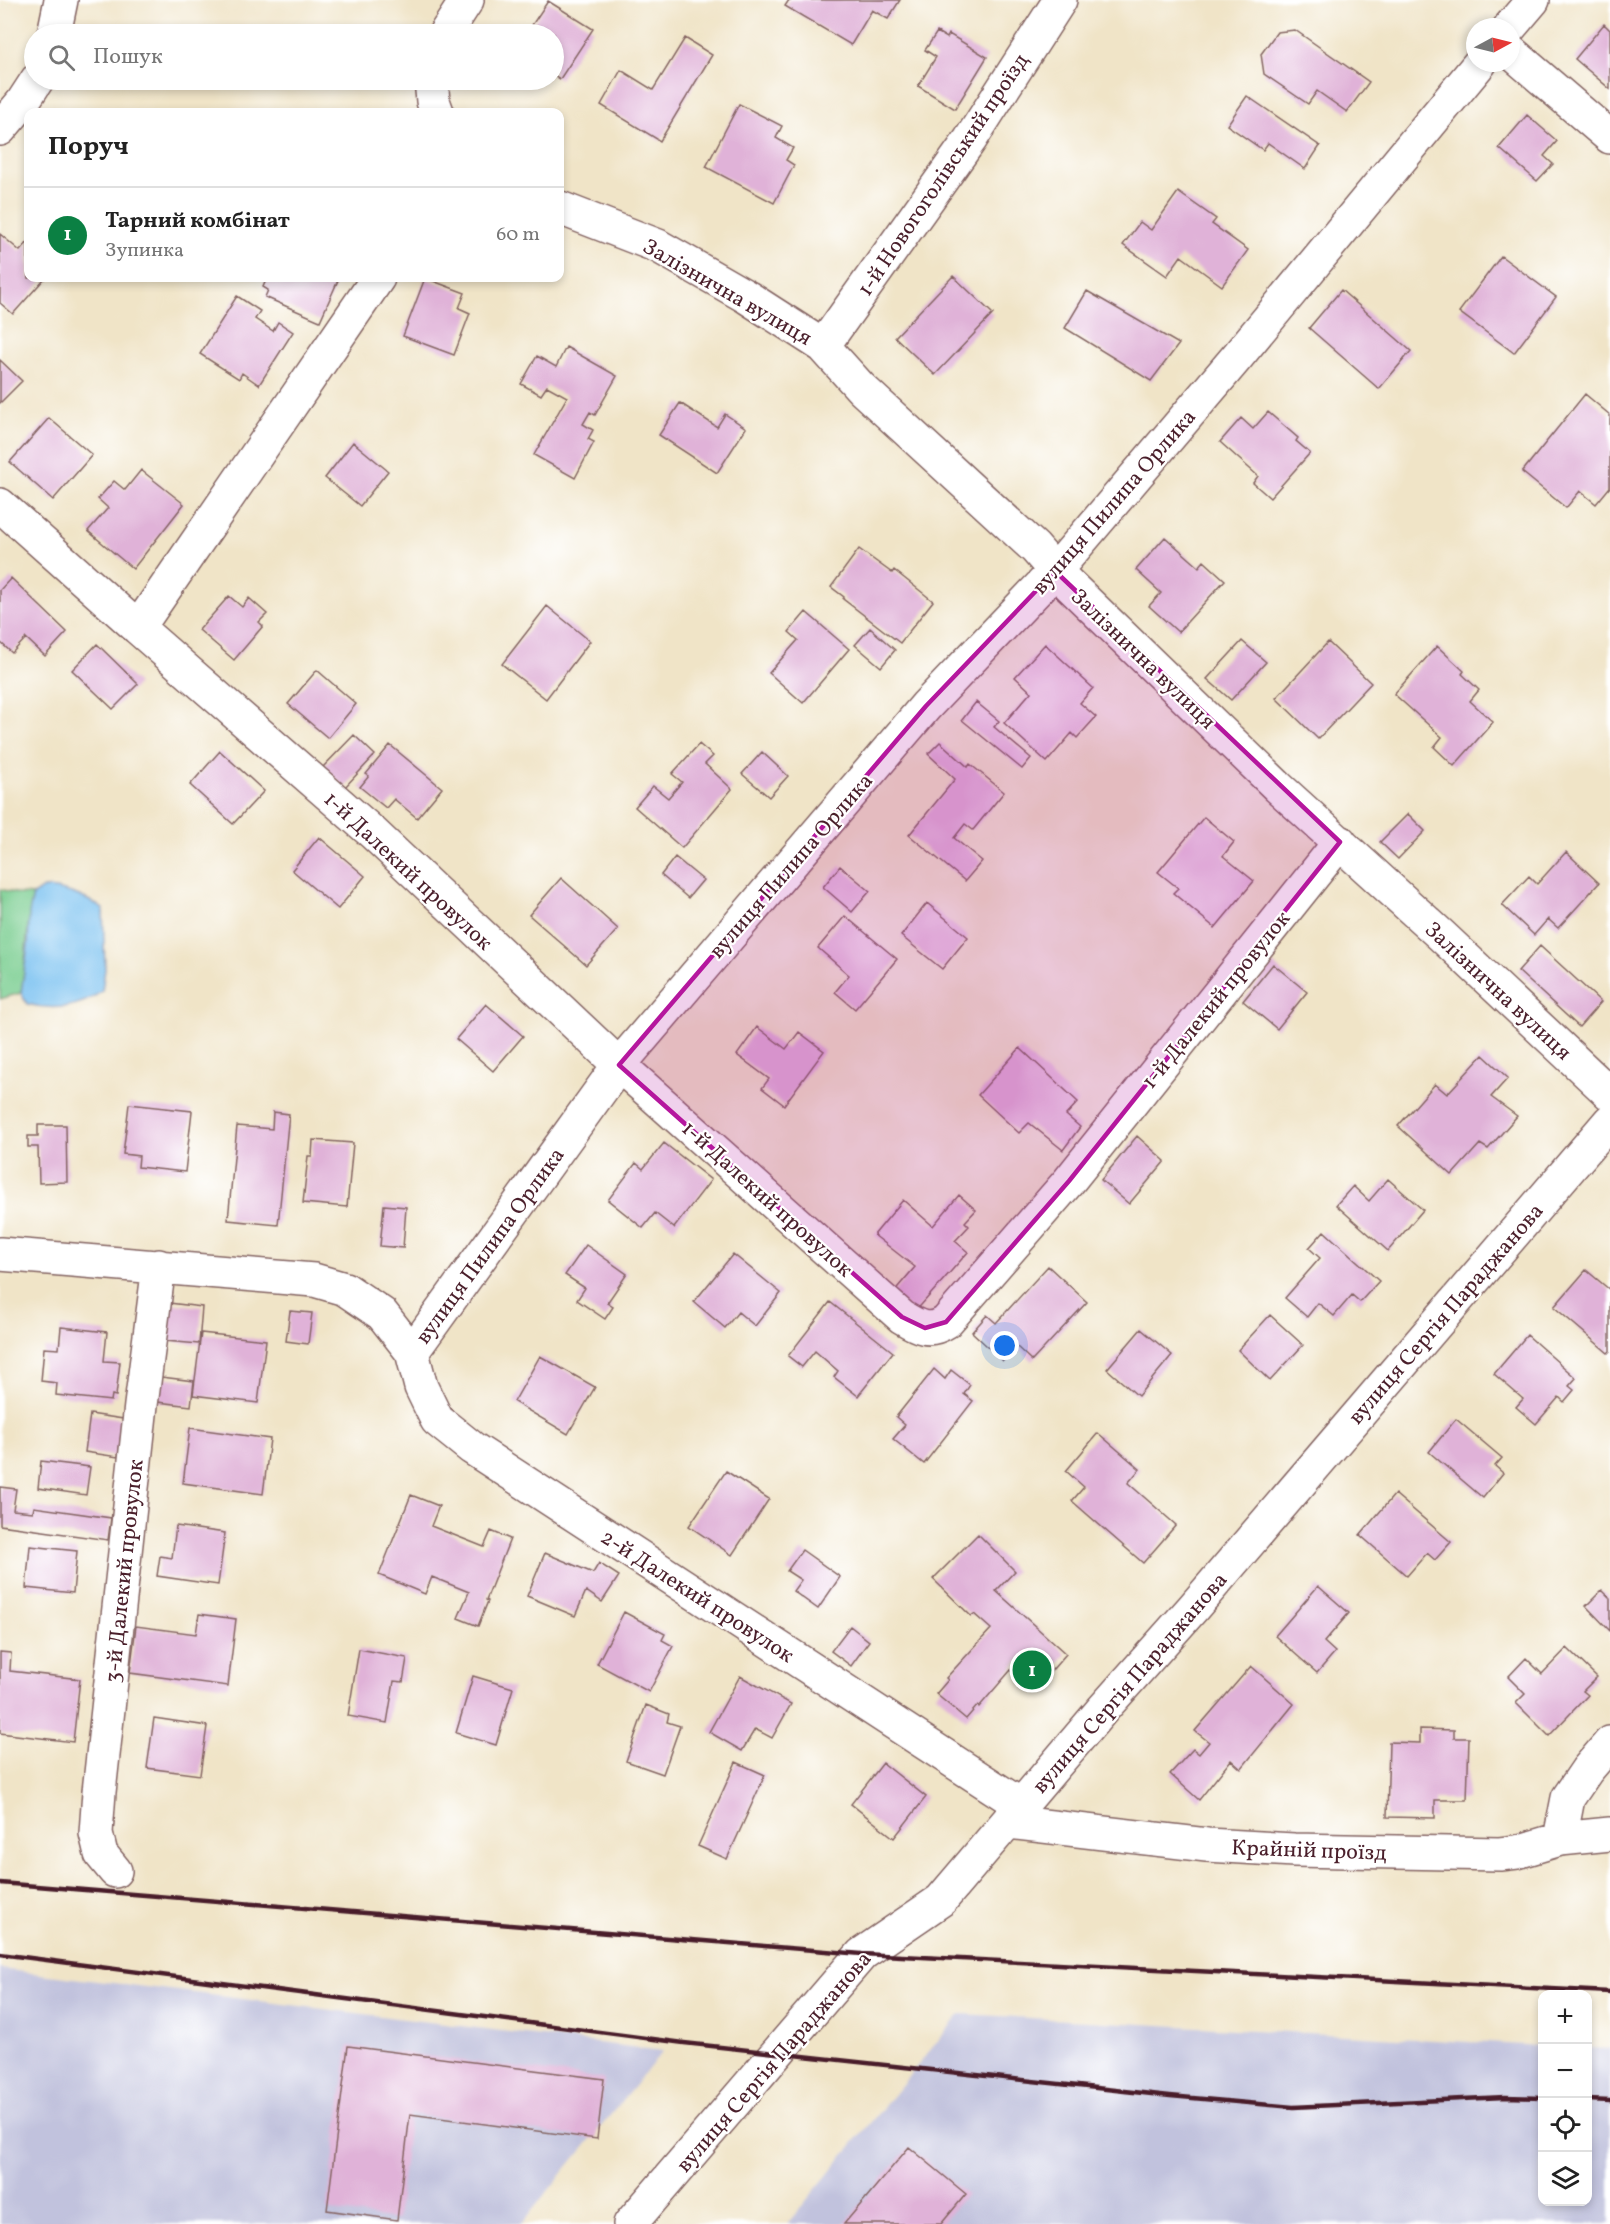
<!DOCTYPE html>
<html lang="uk">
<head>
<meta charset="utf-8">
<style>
	:root { --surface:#fff; --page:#f2f2f2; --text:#222; --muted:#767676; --line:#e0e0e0; --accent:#0b8043 }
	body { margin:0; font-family:Vollkorn,serif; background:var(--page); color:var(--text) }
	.controls { position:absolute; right:18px; bottom:18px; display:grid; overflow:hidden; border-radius:12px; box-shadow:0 3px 9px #0003 }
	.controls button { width:54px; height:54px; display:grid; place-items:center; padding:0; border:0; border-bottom:2px solid var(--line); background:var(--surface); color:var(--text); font:30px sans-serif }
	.compass { position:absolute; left:1466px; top:18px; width:54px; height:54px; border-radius:50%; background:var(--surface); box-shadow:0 3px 9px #0003; rotate:83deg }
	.you { position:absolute; left:1005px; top:1346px; width:21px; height:21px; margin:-15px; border:4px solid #fff; border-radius:50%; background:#1a73e8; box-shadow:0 0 0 9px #1a73e833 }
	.badge { display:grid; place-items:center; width:39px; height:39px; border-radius:50%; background:var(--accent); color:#fff; font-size:20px; font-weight:700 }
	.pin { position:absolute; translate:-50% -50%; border:3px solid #fff; box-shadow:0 2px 6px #0006 }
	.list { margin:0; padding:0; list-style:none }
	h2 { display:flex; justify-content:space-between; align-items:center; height:78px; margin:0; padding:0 24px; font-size:26px }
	h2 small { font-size:20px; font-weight:400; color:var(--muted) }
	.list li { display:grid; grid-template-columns:39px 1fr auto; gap:18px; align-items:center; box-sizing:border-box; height:96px; padding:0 24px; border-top:2px solid var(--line) }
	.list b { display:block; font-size:22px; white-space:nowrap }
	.list p { margin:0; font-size:20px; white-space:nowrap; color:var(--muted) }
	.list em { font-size:20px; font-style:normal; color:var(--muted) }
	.icon { flex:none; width:33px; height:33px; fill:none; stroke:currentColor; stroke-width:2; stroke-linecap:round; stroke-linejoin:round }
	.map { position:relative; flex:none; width:1610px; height:2224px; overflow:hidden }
	.search { position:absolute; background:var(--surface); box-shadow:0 3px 9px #0003; left:24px; top:24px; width:540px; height:66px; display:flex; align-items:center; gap:15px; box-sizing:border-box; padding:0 21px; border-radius:33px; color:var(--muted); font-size:22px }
	.panel { position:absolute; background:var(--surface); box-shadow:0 3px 9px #0003; left:24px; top:108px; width:540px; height:174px; border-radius:12px }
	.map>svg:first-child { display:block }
	.industrial { fill:#c1c2dd }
	.green { fill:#7ace91; stroke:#62765e; stroke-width:1.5 }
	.water { fill:#77c0f0; stroke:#60708e; stroke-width:1.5 }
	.building { fill:#e0b2d8 }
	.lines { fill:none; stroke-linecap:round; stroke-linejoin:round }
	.street-casing { stroke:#846462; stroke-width:36 }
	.secondary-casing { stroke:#846462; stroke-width:36 }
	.street { stroke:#fff; stroke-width:33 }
	.secondary { stroke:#fff; stroke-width:33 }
	.rail { stroke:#4a1f2b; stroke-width:4.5 }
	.marked { fill:#b5179e; fill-opacity:0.2; stroke:#b5179e; stroke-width:4.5; stroke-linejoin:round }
	.labels { text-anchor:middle; stroke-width:4.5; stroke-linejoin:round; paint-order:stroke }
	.street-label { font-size:22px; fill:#4a1f2b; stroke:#fff }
</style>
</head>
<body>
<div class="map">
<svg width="1610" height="2224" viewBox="0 0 1610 2224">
	<rect width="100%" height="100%" fill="#fff"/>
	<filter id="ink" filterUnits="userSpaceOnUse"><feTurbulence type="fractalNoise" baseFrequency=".0167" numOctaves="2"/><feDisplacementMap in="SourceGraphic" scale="12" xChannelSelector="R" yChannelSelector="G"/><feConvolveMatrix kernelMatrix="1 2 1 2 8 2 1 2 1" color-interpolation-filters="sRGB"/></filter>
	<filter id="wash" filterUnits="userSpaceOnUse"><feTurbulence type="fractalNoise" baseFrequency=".008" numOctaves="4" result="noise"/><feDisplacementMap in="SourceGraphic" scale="24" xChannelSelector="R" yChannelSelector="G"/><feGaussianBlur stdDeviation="1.35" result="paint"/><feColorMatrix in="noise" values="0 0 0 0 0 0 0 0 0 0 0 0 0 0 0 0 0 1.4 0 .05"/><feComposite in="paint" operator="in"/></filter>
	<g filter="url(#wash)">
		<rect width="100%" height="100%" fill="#f0e4c7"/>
		<path class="industrial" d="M0,1969L663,2051L521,2224H0Z
			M960,2014L1542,2046V2202H1588V2048L1610,2049V2224H787Z"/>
		<path class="green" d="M0,889L19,894L33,895C26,927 27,960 21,993L0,999Z"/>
		<path class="water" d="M43,888C63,888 86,897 103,909L105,969L102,991C81,1008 52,1011 27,1004L21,993L28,945L29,913L33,895Z"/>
		<g id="blocks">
			<path class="building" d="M789,0H900L888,19L872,10L851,45L785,6Z
				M548,1L593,29L560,79L554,75V34H526Z
				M1604,24L1610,30V89L1575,59Z
				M1295,30L1369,82L1347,112L1317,91L1308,104L1264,74L1261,54L1277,32Z
				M937,32L947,38L949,34L987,57L955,109L918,86L936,57L925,50Z
				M685,38L712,55L660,141L601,105L621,70L653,90Z
				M1247,96L1320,146L1305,169L1268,143L1263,150L1227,125Z
				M739,104L782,126L776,138L793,148L786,160L794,165L774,203L706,167Z
				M1527,115L1557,141L1544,156L1553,164L1537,181L1499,148Z
				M1178,192L1216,219L1212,224L1248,250L1222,286L1181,256L1167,276L1123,245L1140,222L1151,230Z
				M0,234L20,251L28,242V278H45L13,314L0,303Z
				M1501,256L1556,297L1514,353L1459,312Z
				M953,276L993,314L935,375L895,337Z
				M267,278H339L320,321L265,297L268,290L263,287Z
				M425,278L465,293L459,308L470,313L454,355L403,336Z
				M1341,290L1411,351L1379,389L1309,328Z
				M1087,291L1179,344L1151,381L1065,328Z
				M237,296L260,311L255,319L273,331L278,322L293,332L259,385L242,373L239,379L200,354Z
				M566,347L617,376L595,415L590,412L583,424L593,430L588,439L594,442L575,478L534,455L567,397L547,386L541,395L521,384L537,356L556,367Z
				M0,360L22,381L0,403Z
				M1585,394L1610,415V487L1596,504L1580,491L1566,508L1522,472Z
				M680,403L717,427L725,414L746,428L717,473L659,435Z
				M1268,412L1298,438L1296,441L1310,453L1270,498L1253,483L1258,476L1220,442L1241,418L1253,429Z
				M49,418L92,455L53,500L10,462Z
				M353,442L388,471L360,506L325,478Z
				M141,470L184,504L133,569L88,531L108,508L98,499L114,481L125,490Z
				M1165,537L1199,567L1204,561L1225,580L1178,632L1149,606L1161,593L1136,570Z
				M859,549L892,573L894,570L933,601L900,643L843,599L844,597L831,587Z
				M11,578L67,632L45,656L26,638L12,653L0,642V590Z
				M229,596L242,607L249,598L267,614L259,622L263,626L234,660L199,630Z
				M547,606L590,641L546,699L502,664Z
				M806,612L849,649L803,703L769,673L798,640L789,632Z
				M870,628L895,650L881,667L855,645Z
				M1242,641L1266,662L1231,700L1207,679Z
				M1328,642L1371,683L1318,739L1276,698Z
				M97,644L138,684L113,709L72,670Z
				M1045,644L1093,688L1080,703L1096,717L1077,738L1072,733L1047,762L1004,723L1031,692L1015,677Z
				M1437,646L1464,671L1462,674L1479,690L1470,701L1493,722L1454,766L1434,747L1442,737L1394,694Z
				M317,670L356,704L328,738L288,704Z
				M976,702L999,721L994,727L1031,758L1022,769L962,720Z
				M354,735L375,755L345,787L323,767Z
				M940,742L968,767L970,764L1004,792L973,830L965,824L954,838L982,861L965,881L909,835L955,779L928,754Z
				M699,744L713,756L705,764L732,789L682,848L635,807L653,786L668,798L682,782L672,774Z
				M390,745L442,788L417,818L394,799L386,808L360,787L369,776L366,774Z
				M220,751L264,791L233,824L190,785Z
				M762,752L788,776L769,797L742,774Z
				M1408,814L1425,831L1398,859L1380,842Z
				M1204,817L1234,842L1223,856L1254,881L1215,928L1173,893L1178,888L1158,872Z
				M319,837L365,876L338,909L292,870Z
				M1566,852L1599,883L1558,928L1548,919L1534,935L1502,905L1529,876L1537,884Z
				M675,857L703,880L688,898L661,875Z
				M840,866L870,891L852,912L823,887Z
				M561,878L618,929L586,965L529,915Z
				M927,903L968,937L942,969L901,936Z
				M845,916L897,959L855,1009L835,992L849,975L818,948Z
				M1540,946L1601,1002L1579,1027L1518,971Z
				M1273,964L1307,992L1277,1029L1243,1001Z
				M486,1004L523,1036L493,1071L456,1039Z
				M757,1027L786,1049L799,1032L824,1051L784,1105L762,1088L769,1079L737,1055Z
				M1020,1048L1078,1102L1066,1115L1080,1127L1063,1150L1029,1123L1019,1133L978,1095Z
				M1483,1055L1508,1078L1491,1097L1517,1116L1488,1149L1480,1144L1452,1175L1398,1126L1435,1084L1447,1094Z
				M129,1104L192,1111L185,1172L138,1167L139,1156L123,1154Z
				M273,1112L289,1114L278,1225L228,1220L237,1126L272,1129Z
				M38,1125H66L67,1182L39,1183L38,1147H28V1136H38Z
				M1137,1136L1165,1161L1129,1204L1101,1180Z
				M313,1140L353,1143L347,1207L303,1203L308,1156H312Z
				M664,1143L711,1180L674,1228L655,1213L643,1228L608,1200L636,1163L643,1169Z
				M1388,1179L1423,1210L1388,1251L1336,1205L1353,1186L1369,1201Z
				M959,1195L976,1210L965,1222L969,1226L955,1241L968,1252L914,1313L892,1294L915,1267L874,1235L903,1200L933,1226Z
				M384,1205L406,1207L403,1248L380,1246Z
				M1324,1231L1379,1281L1360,1302L1352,1295L1334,1316L1318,1303L1307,1317L1285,1298L1320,1258L1309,1248Z
				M586,1245L627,1274L607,1303L613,1307L605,1319L577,1300L585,1288L565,1275Z
				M733,1254L781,1293L755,1326L738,1312L725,1328L694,1302Z
				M1048,1266L1087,1302L1032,1361L1016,1346L1003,1361L972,1332L987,1315L996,1323Z
				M1586,1270L1610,1290V1351L1608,1353L1554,1307Z
				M830,1302L893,1352L858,1396L834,1377L838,1371L815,1351L802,1367L788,1356Z
				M169,1303L202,1307L199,1344L165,1341Z
				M290,1311L312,1313L308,1344L286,1341Z
				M1270,1315L1303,1345L1270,1381L1238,1350Z
				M61,1327L107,1332L104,1361L120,1362L116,1396L112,1395L111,1401L56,1395L57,1383L41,1381L44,1348L59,1349Z
				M1141,1329L1172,1355L1138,1396L1107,1369Z
				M201,1333L266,1340L258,1403L193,1395Z
				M1527,1335L1576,1378L1569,1386L1574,1390L1564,1402L1559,1397L1536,1424L1516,1407L1523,1399L1494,1374Z
				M540,1356L595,1387L568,1434L514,1402Z
				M934,1369L945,1379L951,1370L970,1385L964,1394L973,1401L924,1464L893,1439L905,1425L896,1417Z
				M161,1377L194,1381L191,1406L158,1402Z
				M90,1414L123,1419L118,1457L85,1452Z
				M1456,1419L1502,1458L1495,1466L1503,1473L1483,1498L1429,1452Z
				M190,1428L270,1439L263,1494L183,1483Z
				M1098,1433L1140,1469L1128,1483L1176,1525L1143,1563L1072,1501L1084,1487L1066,1471Z
				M41,1461L90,1467L86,1495L38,1488Z
				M726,1471L769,1499L732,1555L689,1526Z
				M0,1487L16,1489L13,1510L33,1512L34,1507L111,1518L108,1540L0,1525Z
				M1395,1494L1451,1542L1435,1560L1427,1553L1407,1576L1360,1535Z
				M411,1495L439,1506L431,1526L484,1547L491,1531L510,1539L486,1600L488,1601L478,1626L458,1618L469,1592L432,1577L425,1594L379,1575Z
				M176,1526L225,1533L218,1585L157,1576L160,1556L172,1558Z
				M978,1534L1015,1571L996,1591L1066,1654L1046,1677L1023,1656L979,1707L978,1705L966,1719L936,1694L948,1680L946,1678L991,1629L974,1614L971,1616L933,1579Z
				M30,1546L77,1551L73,1593L26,1588Z
				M802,1550L840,1577L818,1609L793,1591L801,1580L787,1571Z
				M545,1553L593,1573L599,1563L619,1576L602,1602L586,1591L575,1616L527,1596Z
				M1318,1586L1349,1613L1324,1642L1335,1652L1317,1673L1275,1636Z
				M1602,1590L1610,1598V1631L1586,1606Z
				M624,1612L665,1634L662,1640L673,1646L649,1692L597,1664Z
				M199,1614L236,1619L228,1686L130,1673L136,1626L196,1634Z
				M850,1626L869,1641L851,1666L831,1651Z
				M1567,1648L1597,1677L1583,1691L1588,1695L1549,1736L1516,1703L1525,1694L1508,1677L1526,1658L1542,1674Z
				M359,1649L407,1658L403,1682L394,1681L387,1723L348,1716Z
				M0,1652L11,1653L10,1671L80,1679L73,1742L0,1733Z
				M1251,1666L1294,1704L1241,1769L1231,1760L1199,1800L1170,1774L1193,1749L1199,1754L1209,1742L1195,1731Z
				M473,1676L513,1688L496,1745L456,1733Z
				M740,1676L791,1704L772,1738L755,1729L742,1751L709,1732Z
				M646,1705L669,1714L667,1722L680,1726L663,1774L626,1761Z
				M154,1718L207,1726L200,1775L147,1768Z
				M1420,1729L1454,1730V1738H1469L1467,1800H1435V1818L1387,1817L1389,1742L1420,1743Z
				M736,1762L765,1775L727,1859L698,1846Z
				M883,1763L926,1797L894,1838L851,1804Z
				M348,2046L604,2079L597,2139L410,2114L397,2220L327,2210Z
				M909,2147L966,2194L941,2224H844Z"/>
		</g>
	</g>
	<g filter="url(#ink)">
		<use href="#blocks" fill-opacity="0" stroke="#846462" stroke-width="1.5"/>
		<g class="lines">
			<defs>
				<path id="street" d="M1510,27L1533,0
					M54,34L61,0
					M445,34L467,0
					M1511,52L1610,137
					M431,80L433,101L437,112
					M0,129L22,103L37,80
					M560,208L658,246L747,297L823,346L861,388L1035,548L1055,571L1278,787L1442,936L1610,1094
					M378,278L138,628L373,833L619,1065L902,1317C918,1327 929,1333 946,1322L1069,1181L1340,842
					M823,346L970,140L1060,0
					M0,505L138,628
					M0,1254L314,1280L345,1289L382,1314L412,1352L619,1065L926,706L1055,571L1237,357L1480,63
					M412,1352L421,1387L437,1420L472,1448L1022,1806
					M1008,1822L1207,1845L1294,1850L1500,1854L1517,1852L1560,1839L1610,1834
					M1560,1839L1568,1798L1587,1770L1610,1743
					M115,1871L101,1854L96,1833L99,1792L141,1405L159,1266"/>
				<path id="secondary" d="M630,2224L862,1954L941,1900L1103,1709L1193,1608L1610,1121"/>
			</defs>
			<use href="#street" class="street-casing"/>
			<use href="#secondary" class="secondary-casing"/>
			<use href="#street" class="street"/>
			<use href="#secondary" class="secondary"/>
			<path class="rail" d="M0,1883L862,1954L1610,1992
				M0,1954L684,2043L1170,2096L1293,2107L1505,2097L1542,2098
				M1588,2100L1610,2101"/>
		</g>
	</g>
	<path class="marked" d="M1055,571L1340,842L1069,1181L946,1322L925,1328L902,1317L619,1065L926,706Z"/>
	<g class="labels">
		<g class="street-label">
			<text transform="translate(942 174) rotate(-56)" y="8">1-й Новогоголівський проїзд</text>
			<text transform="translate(728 291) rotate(30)" y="8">Залізнична вулиця</text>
			<text transform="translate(1113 501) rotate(-49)" y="8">вулиця Пилипа Орлика</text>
			<text transform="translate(1144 658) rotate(44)" y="8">Залізнична вулиця</text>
			<text transform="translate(790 865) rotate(-49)" y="8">вулиця Пилипа Орлика</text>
			<text transform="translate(409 870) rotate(43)" y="8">1-й Далекий провулок</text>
			<text transform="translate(1499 990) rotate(43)" y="8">Залізнична вулиця</text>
			<text transform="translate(1215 999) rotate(-51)" y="8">1-й Далекий провулок</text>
			<text transform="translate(768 1198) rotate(42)" y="8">1-й Далекий провулок</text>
			<text transform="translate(489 1245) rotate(-54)" y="8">вулиця Пилипа Орлика</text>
			<text transform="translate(1445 1313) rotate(-49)" y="8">вулиця Сергія Параджанова</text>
			<text transform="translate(123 1571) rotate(-84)" y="8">3-й Далекий провулок</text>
			<text transform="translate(698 1595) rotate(33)" y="8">2-й Далекий провулок</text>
			<text transform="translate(1129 1682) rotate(-49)" y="8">вулиця Сергія Параджанова</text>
			<text transform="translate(1309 1849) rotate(2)" y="8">Крайній проїзд</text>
			<text transform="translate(773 2061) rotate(-49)" y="8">вулиця Сергія Параджанова</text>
		</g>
	</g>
</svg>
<div class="controls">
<button>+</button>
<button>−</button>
<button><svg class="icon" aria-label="locate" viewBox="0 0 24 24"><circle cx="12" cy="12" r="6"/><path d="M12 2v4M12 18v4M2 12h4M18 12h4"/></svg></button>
<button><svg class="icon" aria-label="layers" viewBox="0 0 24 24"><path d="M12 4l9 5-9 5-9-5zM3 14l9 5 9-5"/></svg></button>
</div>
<svg class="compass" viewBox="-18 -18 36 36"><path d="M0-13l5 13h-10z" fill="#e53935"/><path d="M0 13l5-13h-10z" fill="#767676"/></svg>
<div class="you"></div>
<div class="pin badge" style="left:1032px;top:1670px">1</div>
<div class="search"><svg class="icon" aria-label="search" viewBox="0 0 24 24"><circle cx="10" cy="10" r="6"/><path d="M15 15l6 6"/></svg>Пошук</div>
<section class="panel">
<h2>Поруч<small></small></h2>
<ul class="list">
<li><span class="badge">1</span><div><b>Тарний комбінат</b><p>Зупинка</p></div><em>60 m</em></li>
</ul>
</section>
</div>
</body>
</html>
